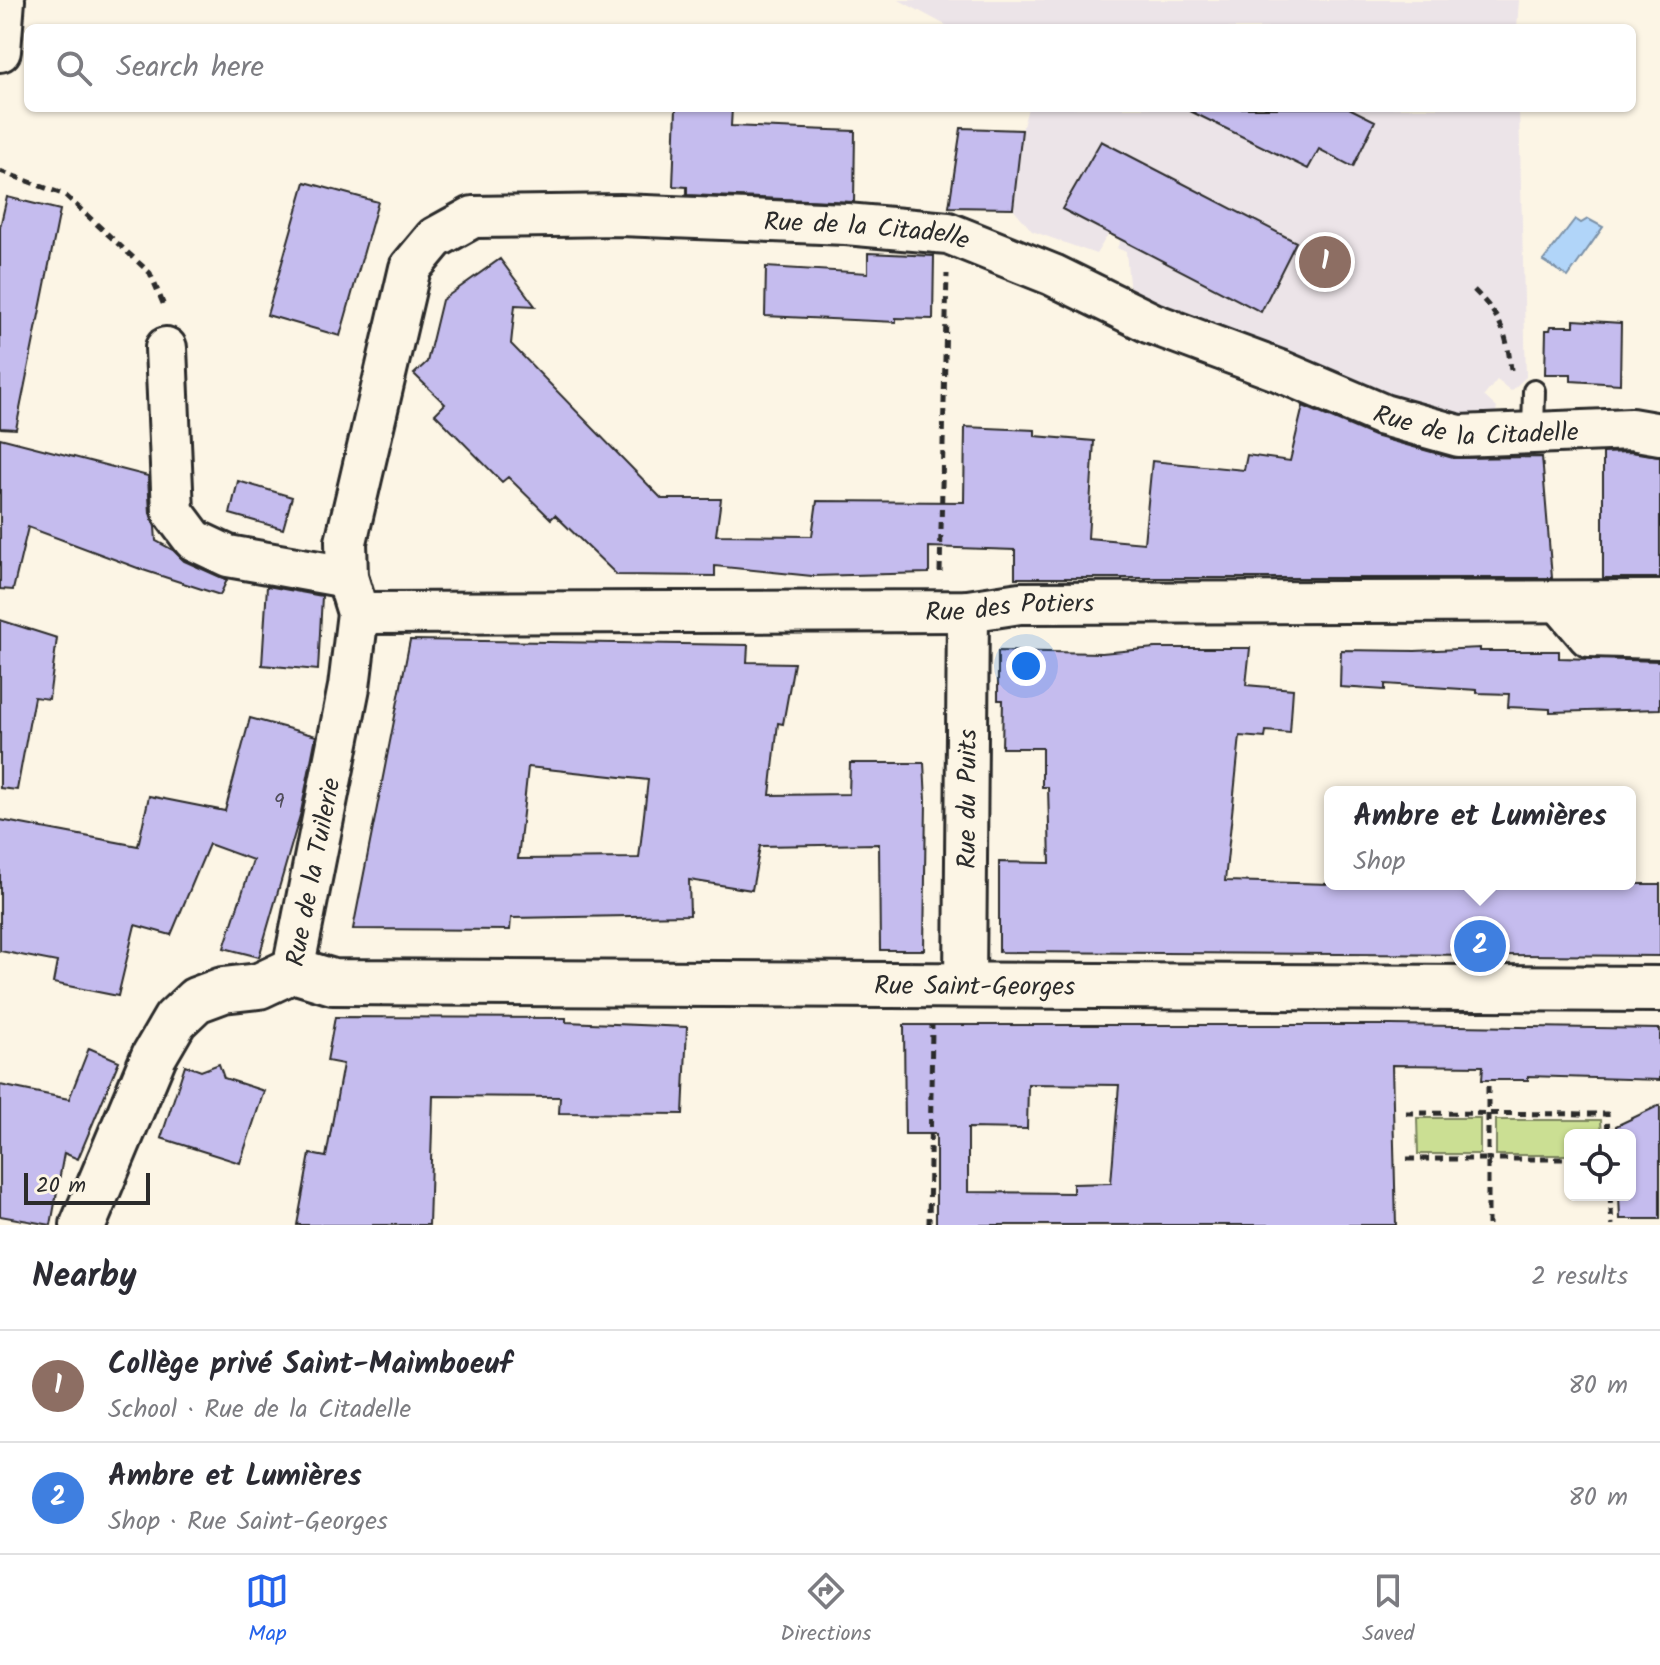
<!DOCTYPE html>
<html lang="en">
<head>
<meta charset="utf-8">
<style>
	:root { --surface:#fff; --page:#f2f2f3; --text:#2b2b33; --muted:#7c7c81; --line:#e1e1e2; --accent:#2563eb }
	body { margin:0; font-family:Kalam,sans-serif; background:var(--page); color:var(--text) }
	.controls { position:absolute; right:24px; bottom:24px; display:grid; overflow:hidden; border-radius:12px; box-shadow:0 2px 6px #0004 }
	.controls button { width:72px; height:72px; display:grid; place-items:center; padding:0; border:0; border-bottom:2px solid var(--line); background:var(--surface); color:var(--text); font:40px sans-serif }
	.scale { position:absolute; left:24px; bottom:20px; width:126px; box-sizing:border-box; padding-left:8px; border:4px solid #2b2b2b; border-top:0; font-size:22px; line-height:28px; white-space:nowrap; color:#2b2b2b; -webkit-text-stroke:6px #fcf5e5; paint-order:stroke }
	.you { position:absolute; left:1026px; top:666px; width:28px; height:28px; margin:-20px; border:6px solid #fff; border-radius:50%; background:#1a73e8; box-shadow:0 0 0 12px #1a73e833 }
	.badge { display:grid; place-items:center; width:52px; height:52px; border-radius:50%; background:var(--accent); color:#fff; font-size:26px; font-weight:700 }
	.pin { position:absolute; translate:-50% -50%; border:4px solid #fff; box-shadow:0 2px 8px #0006 }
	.popup { position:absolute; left:1324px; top:786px; width:312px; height:104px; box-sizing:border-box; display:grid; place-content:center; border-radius:12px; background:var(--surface); filter:drop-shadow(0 2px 6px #0005); font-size:26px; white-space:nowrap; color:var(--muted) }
	.popup b { font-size:30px; color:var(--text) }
	.popup::after { content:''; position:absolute; left:50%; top:100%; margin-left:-16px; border:16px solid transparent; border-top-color:var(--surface) }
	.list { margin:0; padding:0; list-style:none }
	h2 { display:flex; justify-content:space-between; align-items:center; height:104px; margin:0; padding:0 32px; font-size:34px }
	h2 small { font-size:26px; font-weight:400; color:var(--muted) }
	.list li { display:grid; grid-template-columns:52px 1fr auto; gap:24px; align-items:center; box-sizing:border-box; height:112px; padding:0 32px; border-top:2px solid var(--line) }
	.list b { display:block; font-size:30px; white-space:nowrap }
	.list p { margin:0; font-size:26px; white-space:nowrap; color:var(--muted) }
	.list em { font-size:26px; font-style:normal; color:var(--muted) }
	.icon { flex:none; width:44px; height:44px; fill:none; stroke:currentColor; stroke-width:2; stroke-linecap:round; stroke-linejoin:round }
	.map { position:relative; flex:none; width:1660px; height:1225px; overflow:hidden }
	.search { position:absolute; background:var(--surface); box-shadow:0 2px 6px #0004; left:24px; right:24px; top:24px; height:88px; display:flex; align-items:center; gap:20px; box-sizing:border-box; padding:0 28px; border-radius:12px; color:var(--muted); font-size:30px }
	.sheet { height:328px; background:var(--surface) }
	nav { display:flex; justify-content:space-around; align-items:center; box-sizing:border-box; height:112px; border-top:2px solid var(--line); background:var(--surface); font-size:22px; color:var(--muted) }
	nav a { display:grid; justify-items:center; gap:4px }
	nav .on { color:var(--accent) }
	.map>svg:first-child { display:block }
	.built { fill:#ece4e8 }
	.green { fill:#cbdf93; stroke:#7b855f; stroke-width:2 }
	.water { fill:#b1d5f9; stroke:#7b91a7; stroke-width:2 }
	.building { fill:#c5bcee; stroke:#2b2b2b; stroke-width:2; fill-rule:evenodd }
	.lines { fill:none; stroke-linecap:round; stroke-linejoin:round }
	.lane-casing { stroke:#2b2b2b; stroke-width:26 }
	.street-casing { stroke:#2b2b2b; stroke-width:46 }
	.secondary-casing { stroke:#2b2b2b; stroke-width:50 }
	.path { stroke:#2b2b2b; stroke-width:5; stroke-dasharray:8 6; stroke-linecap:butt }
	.lane { stroke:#fcf5e5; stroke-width:20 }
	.street { stroke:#fcf5e5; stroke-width:40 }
	.secondary { stroke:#fcf5e5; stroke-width:44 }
	.labels { text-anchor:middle; stroke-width:7; stroke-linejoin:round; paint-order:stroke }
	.number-label { font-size:22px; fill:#524f5c }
	.street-label { font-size:26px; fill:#2b2b2b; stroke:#fcf5e5 }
</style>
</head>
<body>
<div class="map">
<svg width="1660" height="1225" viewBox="0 0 1660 1225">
	<rect width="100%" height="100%" fill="#fcf5e5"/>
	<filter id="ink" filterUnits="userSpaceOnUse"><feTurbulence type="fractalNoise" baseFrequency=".0125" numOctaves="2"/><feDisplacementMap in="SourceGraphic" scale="16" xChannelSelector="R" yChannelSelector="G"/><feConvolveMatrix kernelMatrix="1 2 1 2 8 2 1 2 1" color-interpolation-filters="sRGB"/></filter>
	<g filter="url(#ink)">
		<path class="built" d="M899,0H1519L1517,28H951Z
			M1028,108H1519L1526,377L1511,391L1497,380L1484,396L1497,408L1492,424L1434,416L1130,294L1126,252L1117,248L1121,239L1109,233L1096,254L1032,231L1013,208L1022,130Z"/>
		<path class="green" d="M1417,1118H1480V1154H1418Z
			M1496,1120H1601L1602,1135H1570V1155H1496Z"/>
		<path class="water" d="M1575,219L1581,223L1588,219L1603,227L1568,277L1543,261Z"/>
		<path class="building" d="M676,108H732L731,126L855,131L854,202L687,195V187L673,186Z
			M1184,108H1349L1375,121L1353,167L1319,149L1308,169Z
			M961,128L1022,130L1013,208L949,207Z
			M1101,141L1296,242L1261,312L1062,209Z
			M305,182L378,202L340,336L267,315Z
			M7,197L60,210L16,429L0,428V227Z
			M868,253L934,256L933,319L896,318V322L765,316L766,267L868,273Z
			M500,259L535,306L515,305L511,344L662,499H721L716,535L812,536L817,501L964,502L965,427L1035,430V436L1094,441L1088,538L1144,543L1152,461L1244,470L1247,455L1290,461L1303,406L1374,436L1453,458L1542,457L1552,578H1015V550L929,547V573L812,576L715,566V576L617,575L555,515L551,519L508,477L502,482L435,414L445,404L414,374L427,362L442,300Z
			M1574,320L1621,323L1620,384L1571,381V374H1545L1546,330H1550L1551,326H1574Z
			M0,438L148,476L150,513L155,527L156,541L173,550L184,561L227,580L220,595L143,570L28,527L13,590L0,589Z
			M1630,452L1660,456V578H1603V453Z
			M238,481L292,497L283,529L230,514Z
			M267,586L322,596L318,670L262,665Z
			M0,620L57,638L49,699L34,697L17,790L0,788Z
			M410,640L748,645L747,662L794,663L783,724L778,723L770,795L849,794L850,763H924L926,800L924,950H880L879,844L760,846L752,890L689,880L690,915L511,918L510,930L353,929ZM528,767L648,780L639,858L518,859Z
			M1155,648H1250L1246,685L1293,689L1290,733L1266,731L1265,738L1240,736L1225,881L1330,884H1660V956L999,952V862L1050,863L1048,787H1042V748H1002L1003,700H998V651L1102,653Z
			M1480,648V651H1559V658L1660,661V709L1550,712V709L1508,707L1509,694L1477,693V690L1385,684V690L1340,687L1341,650L1415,651Z
			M250,718L316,736L301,812L259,957L224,948L253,860L209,844L171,935L135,925L118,996L53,983L57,962L0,951V820L138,846L149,796L225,811Z
			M335,1017L566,1018V1022L687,1027L683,1114L559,1113L560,1097L433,1096L429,1225H297L310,1154L326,1157L343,1064L327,1061Z
			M904,1025H1392L1660,1029V1080L1528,1076V1080H1482L1483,1066L1392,1065L1396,1225H936V1134H905ZM1028,1084L1119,1085L1111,1183L1073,1184V1193L968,1192V1128L1027,1129Z
			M89,1048L119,1061L78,1159L64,1153L51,1225L0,1216V1085L69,1099Z
			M219,1064L224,1078L264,1091L240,1163L161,1138L185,1065L201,1071Z
			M1660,1105V1219H1620L1619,1195H1630V1135H1616V1126Z"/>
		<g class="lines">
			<defs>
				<path id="lane" d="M1533,432L1534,391"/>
				<g id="street">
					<path d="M0,51L4,0"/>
					<path d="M166,348L173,512L194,540L228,556L347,577"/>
					<path d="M1560,602L1589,636L1660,638"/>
					<path id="s1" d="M358,613L968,611L1020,603L1660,601"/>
					<path id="s2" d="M293,970L349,687L358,613L347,577L346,542L410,268L435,238L473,217L620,215L846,224L948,233L1053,275L1151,323L1280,371L1383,415L1459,436L1631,429L1660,434"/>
					<path id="s3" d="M965,985L968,611"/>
				</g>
				<g id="secondary">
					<path id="s4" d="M83,1225L154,1056L175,1020L196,1000L223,990L259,986L293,970L333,982L1660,989"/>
				</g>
			</defs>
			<use href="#lane" class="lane-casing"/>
			<use href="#street" class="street-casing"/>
			<use href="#secondary" class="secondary-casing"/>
			<path class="path" d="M0,171L65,195L150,273L165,308
				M1474,290C1501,317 1507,333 1511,370
				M940,572L947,274
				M1488,1086V1159H1570
				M1406,1113L1607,1114L1608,1135
				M1407,1159H1488V1225
				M1610,1195L1612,1225
				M929,1225L932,1026"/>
			<use href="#lane" class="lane"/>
			<use href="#street" class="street"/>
			<use href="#secondary" class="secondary"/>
		</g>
	</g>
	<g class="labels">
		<g class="number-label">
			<text x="279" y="808">9</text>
		</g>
		<g class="street-label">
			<text dy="9" stroke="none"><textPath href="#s2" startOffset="1194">Rue de la Citadelle</textPath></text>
			<text dy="9" stroke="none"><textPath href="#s2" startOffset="1842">Rue de la Citadelle</textPath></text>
			<text dy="9" stroke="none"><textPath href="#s1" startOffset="652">Rue des Potiers</textPath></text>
			<text dy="9" stroke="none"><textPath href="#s3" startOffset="186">Rue du Puits</textPath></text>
			<text dy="9" stroke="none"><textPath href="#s2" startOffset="100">Rue de la Tuilerie</textPath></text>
			<text dy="9" stroke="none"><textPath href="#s4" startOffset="1040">Rue Saint-Georges</textPath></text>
		</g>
	</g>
</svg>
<div class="controls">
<button><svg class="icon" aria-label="locate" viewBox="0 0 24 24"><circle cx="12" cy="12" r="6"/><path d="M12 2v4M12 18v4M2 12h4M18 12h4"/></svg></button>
</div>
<div class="scale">20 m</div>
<div class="you"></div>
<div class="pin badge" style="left:1325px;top:262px;background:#8d6e63">1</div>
<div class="pin badge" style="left:1480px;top:946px;background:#3f7fe0">2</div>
<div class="popup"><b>Ambre et Lumières</b>Shop</div>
<div class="search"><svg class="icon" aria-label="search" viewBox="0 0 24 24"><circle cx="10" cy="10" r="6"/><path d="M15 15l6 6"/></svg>Search here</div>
</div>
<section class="sheet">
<h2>Nearby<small>2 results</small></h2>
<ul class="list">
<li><span class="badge" style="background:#8d6e63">1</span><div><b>Collège privé Saint-Maimboeuf</b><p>School · Rue de la Citadelle</p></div><em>80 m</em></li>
<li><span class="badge" style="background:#3f7fe0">2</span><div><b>Ambre et Lumières</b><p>Shop · Rue Saint-Georges</p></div><em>80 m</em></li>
</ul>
</section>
<nav>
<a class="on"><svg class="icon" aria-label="map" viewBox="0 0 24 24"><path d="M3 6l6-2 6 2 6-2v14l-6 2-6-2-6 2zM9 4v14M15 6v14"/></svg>Map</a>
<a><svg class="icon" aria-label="directions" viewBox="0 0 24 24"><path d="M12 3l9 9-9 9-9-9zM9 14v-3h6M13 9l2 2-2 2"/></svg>Directions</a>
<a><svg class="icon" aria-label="saved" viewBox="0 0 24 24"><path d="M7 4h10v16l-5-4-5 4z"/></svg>Saved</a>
</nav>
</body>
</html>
